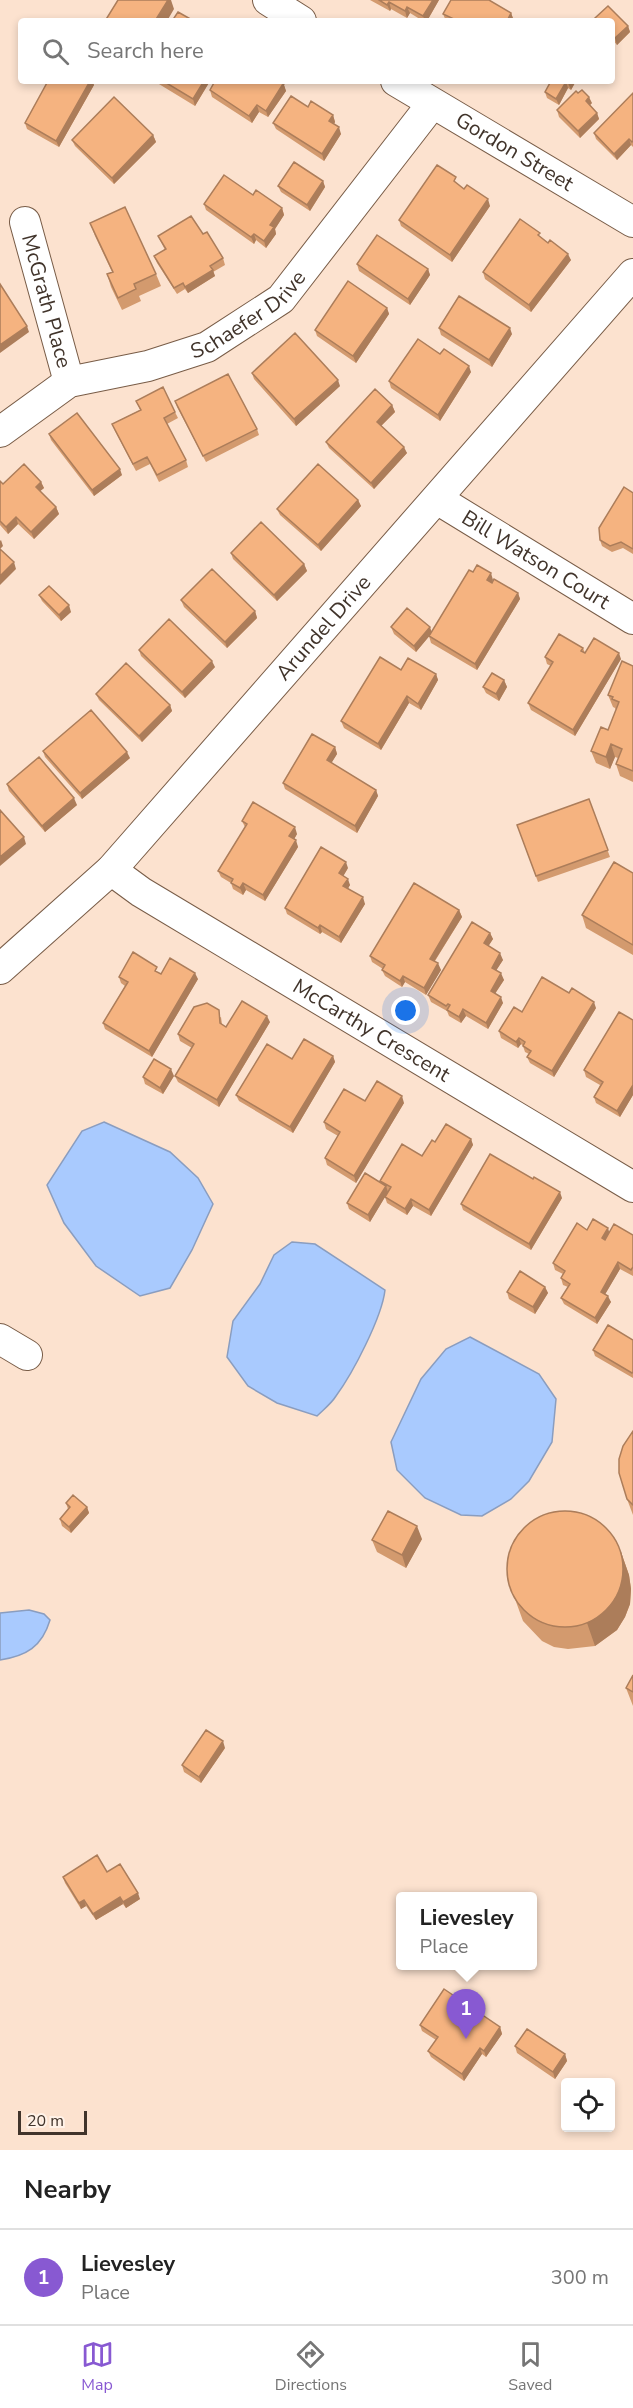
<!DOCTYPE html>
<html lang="en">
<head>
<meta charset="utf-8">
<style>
	:root { --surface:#fff; --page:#f2f2f2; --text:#222; --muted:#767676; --line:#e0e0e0; --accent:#8859d2 }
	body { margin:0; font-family:"Nunito Sans",sans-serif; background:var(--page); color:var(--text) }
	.controls { position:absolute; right:18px; bottom:18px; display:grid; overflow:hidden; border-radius:6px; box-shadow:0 3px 9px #0003 }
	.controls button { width:54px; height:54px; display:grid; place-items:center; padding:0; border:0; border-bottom:2px solid var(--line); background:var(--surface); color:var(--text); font:30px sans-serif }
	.scale { position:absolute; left:18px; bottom:15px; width:69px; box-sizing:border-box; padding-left:6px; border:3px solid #41342b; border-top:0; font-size:16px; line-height:21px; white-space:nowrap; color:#41342b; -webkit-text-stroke:4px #fff2e8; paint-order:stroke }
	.you { position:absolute; left:406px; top:1011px; width:21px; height:21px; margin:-15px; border:4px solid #fff; border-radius:50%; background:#1a73e8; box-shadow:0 0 0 9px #1a73e833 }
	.badge { display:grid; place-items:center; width:39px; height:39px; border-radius:50%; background:var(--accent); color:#fff; font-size:20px; font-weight:700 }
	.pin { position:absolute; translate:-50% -50px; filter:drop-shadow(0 2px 3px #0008) }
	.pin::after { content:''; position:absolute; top:32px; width:21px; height:18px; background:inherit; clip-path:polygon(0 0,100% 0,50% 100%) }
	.popup { position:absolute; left:396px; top:1892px; width:141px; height:78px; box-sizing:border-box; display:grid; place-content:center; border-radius:6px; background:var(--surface); filter:drop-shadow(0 2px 4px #0005); font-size:20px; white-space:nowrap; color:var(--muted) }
	.popup b { font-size:22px; color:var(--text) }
	.popup::after { content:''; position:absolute; left:50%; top:100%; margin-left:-12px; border:12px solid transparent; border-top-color:var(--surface) }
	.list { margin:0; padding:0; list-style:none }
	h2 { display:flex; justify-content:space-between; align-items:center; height:78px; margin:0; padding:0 24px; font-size:26px }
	h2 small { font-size:20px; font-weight:400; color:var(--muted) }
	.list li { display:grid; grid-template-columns:39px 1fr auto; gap:18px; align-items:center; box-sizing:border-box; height:96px; padding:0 24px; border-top:2px solid var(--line) }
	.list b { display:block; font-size:22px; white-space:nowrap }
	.list p { margin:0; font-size:20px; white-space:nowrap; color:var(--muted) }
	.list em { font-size:20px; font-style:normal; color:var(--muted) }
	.icon { flex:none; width:33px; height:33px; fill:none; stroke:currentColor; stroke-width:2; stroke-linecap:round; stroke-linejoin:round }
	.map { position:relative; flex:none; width:633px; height:2150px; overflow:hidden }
	.search { position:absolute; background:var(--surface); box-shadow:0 3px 9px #0003; left:18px; right:18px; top:18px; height:66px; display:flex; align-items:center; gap:15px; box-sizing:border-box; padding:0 21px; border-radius:6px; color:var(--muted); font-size:22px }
	.sheet { height:174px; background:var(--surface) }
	nav { display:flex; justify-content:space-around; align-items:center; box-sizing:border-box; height:84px; border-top:2px solid var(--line); background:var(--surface); font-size:16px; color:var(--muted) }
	nav a { display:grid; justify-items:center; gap:3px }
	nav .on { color:var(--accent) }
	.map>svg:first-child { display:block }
	.water { fill:#a9cafe; stroke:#8a9dbf; stroke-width:1.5 }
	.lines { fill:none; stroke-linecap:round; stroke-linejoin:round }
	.minor-casing { stroke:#785c47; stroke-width:32 }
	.minor { stroke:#fff; stroke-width:30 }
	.wall { fill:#d39a6e }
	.shaded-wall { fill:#ac7d5a }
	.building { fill:#f5b380; stroke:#ac7d5a; stroke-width:1.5 }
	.labels { text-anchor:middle; stroke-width:6; stroke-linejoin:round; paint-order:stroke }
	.street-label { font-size:21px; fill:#41342b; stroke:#fff2e8 }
</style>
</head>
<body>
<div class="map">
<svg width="633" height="2150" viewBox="0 0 633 2150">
	<rect width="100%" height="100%" fill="#fce2cf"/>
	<path class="water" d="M104,1122L170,1152L198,1178L213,1204L192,1250L170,1288L140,1296L96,1266L64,1223L47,1185L82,1131Z
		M292,1242L315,1244L385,1290C382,1317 353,1373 336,1396C331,1404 323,1410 317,1416L277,1403L248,1386L227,1357L233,1321L260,1284L274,1255Z
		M470,1337L539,1374L556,1399L552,1442L529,1481L511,1499L482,1516L461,1515L425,1498L397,1470L391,1442L421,1379L446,1349Z
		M29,1610L44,1614L50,1620C42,1647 26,1656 0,1660V1613Z"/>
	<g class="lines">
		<defs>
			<g id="minor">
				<path d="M268,0L301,21"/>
				<path id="s1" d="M396,81L633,222"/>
				<path id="s2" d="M25,222L69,382"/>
				<path id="s3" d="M0,432L69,382L148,366L207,347L281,299L432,104"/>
				<path id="s4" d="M437,499L633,619"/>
				<path id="s5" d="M111,870L141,892L633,1187"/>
				<path id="s6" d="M0,969L111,870L633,274"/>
				<path d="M0,1339L27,1355"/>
			</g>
		</defs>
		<use href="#minor" class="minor-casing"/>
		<use href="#minor" class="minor"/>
	</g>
	<path class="wall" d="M370,0H439L427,21H423L410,13L407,18L391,9L390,11Z
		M608,6L628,26L630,32L617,45L612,39V21H596L595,18Z
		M511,13L514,21H446L443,14Z
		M48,81H92L94,85L59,147L27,129L25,123Z
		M154,81H210L195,106Z
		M215,81H285L286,82L284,85L286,91L268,117L259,112L252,123L212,97L210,90Z
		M551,81H576L571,90L568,88L559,105L547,98L545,92Z
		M633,93V147L631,145L617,160L596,139L594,133Z
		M592,103L590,105L597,113L599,119L580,138L559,117L557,110Z
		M308,107L333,115L335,122L334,124L341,134L324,161L276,129L273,123Z
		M153,135L156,142L114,184L75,146L72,140Z
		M323,181L325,187L310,211L281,192L278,186Z
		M459,184L458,185L490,206L452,262L401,226L399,220Z
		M253,195L282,208L284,215L275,229L276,234L266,248L256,240L254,244L206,210L204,204Z
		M90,223L156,274L161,286L139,296L141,301L122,310L111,287L107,274L112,272L95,236Z
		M203,234L223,258L225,265L213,272L215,276L188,293L185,289L177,294L157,263L154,256L165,250L158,236Z
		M542,238L571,260L531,312L485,279L483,272Z
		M357,264L428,269L430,275L410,305L359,271Z
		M387,308L389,314L356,363L317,336L315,330Z
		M439,328L512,334L492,367L441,335Z
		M440,354L471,372L440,421L391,388L389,381Z
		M252,373L340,386L296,426L254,379Z
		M136,401L175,412L178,418L167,424L186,460L188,467L159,482L150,464L136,471L115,431L112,424L140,410Z
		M175,401L257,429L259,435L206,462L177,407Z
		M392,405L395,412L381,426L407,453L374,489L329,448L326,442Z
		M49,434L122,475L94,496L51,440Z
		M0,481L3,484L41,482L44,488L40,491L56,507L59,514L34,539L18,524L8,534L0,525Z
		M633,493V554L623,548L612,552L602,546L600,540Z
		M358,500L361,506L321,551L280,515L277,509Z
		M231,553L304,564L307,571L277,601L233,559Z
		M473,572L493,580L491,583L518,593L520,599L477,670L431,643L429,636L416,652L394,634L391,627L432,632Z
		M39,595L71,612L61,621L42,601Z
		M181,600L255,611L257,618L227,648L184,607Z
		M583,648L585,653L621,659L575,736L531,710L528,703L551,666L547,664L545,657Z
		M139,650L215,667L185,698L141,656Z
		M633,666V782L620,776L616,764L618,758L615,757L610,769L596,763L591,751L608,730L616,710L615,708L613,707L608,695Z
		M401,670L436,674L438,680L421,710L409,703L381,750L344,728L341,721Z
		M504,680L507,687L499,701L486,693L483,687Z
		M96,694L170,705L172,711L142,742L99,700Z
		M335,747L337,754L331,763L376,790L378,796L357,833L285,789L283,783Z
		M43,751L130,758L82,799L45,757Z
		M7,784L77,805L45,832L9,791Z
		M589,799L610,857L538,882L517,825Z
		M242,821L297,834L294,839L298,847L265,901L246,890L243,895L233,889L231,883L221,877L218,871L245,827Z
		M348,868L343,876L350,885L348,888L365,904L341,943L322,932L320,934L287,914L285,908Z
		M633,873V955L586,928L582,915Z
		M459,910L462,917L435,961L441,970L426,995L405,982L402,987L385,976L382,970L383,969L372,962L370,956Z
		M490,933L493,939L488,946L503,960L496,970L504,980L495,993L503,1003L488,1029L466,1016L461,1023L449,1016L447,1011L431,1002L428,995Z
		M159,974L198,979L152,1057L105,1029L103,1023L125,986L121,983L119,977Z
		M596,1008L554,1077L530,1063L527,1057L529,1054L525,1052L523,1046L521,1044L518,1048L501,1038L499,1031L522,1012Z
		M221,1017L222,1024L226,1027L270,1022L219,1107L178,1082L175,1076L192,1048L180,1041L178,1034Z
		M633,1020V1095L620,1117L596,1103L594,1097L600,1085L586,1077L584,1070Z
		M333,1056L335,1062L293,1133L239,1101L236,1095L292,1059Z
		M174,1076L163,1094L145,1084L143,1077Z
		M365,1101L404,1103L356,1183L327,1165L325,1158L338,1136L326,1129L324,1122Z
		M471,1139L473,1145L431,1216L413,1206L407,1215L387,1203L385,1197L370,1222L349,1209L347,1203L381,1183L380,1181L422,1156L435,1142Z
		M562,1198L531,1250L463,1210L461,1204Z
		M587,1230L633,1235V1276L620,1269L605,1294L611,1302L597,1324L564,1304L561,1298L568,1287L563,1285L561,1278L563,1274L555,1270L553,1263Z
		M545,1287L548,1293L535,1314L509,1299L507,1292Z
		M633,1340V1378L595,1356L593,1350Z
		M633,1431V1515L627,1499Z
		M66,1503L87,1507L89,1513L71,1533L62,1526L60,1519L68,1509Z
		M422,1539L406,1568L377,1552L372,1540Z
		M621,1552L629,1575L631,1589L630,1604L625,1617L617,1630L595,1646L568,1649L554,1647L542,1641L523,1621L515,1599Z
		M633,1675V1706L626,1688Z
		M225,1748L201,1783L184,1772L182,1765Z
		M107,1872L140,1899L126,1908L123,1904L96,1920L86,1906L81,1909L65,1883L63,1877Z
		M420,2025L500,2027L502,2034L486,2057L482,2054L464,2081L431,2057L428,2051L436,2040L422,2031Z
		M515,2046L565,2054L567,2061L555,2079L517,2053Z"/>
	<path class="shaded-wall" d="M168,0H171L174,9L167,21H155Z
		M433,0H439L427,21H425L423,16Z
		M389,2L391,9L390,11L387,5Z
		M407,7L410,13L407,18L405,11Z
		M511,13L514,21H507Z
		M628,26L630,32L617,45L615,38Z
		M90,81H92L94,85L59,147L56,141Z
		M204,81H210L195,106L193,99Z
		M280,81H285L286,82L284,85L286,91L268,117L266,111Z
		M570,81H576L571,90L568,83Z
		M566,82L568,88L559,105L556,99Z
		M589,97L592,103L588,107L586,101Z
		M257,105L259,112L252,123L249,116Z
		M597,113L599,119L580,138L578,131Z
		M333,115L335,122L332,127L329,121Z
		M339,127L341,134L324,161L322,154Z
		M153,135L156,142L114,184L112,178Z
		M629,139L631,145L617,160L614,154Z
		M323,181L325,187L310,211L307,205Z
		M488,199L490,206L452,262L450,255Z
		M282,208L284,215L275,229L276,234L266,248L264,241L270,225Z
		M254,234L256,240L254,244L251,237Z
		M568,254L571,260L531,312L529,305Z
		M428,269L430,275L410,305L408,299Z
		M213,270L215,276L188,293L185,287Z
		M387,308L389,314L356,363L353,356Z
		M27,326L29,332L0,353V345Z
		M510,328L512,334L492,367L489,360Z
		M469,366L471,372L440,421L438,415Z
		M338,380L340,386L296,426L294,419Z
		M392,405L395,412L379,428L377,422Z
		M404,447L407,453L374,489L371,483Z
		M120,469L122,475L94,496L92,490Z
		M41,482L44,488L38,493L36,487Z
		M358,500L361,506L321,551L318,545Z
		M56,507L59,514L34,539L31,532Z
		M16,517L18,524L8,534L6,527Z
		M1,540L3,546L0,549V541Z
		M14,562L16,569L0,585V576Z
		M304,564L307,571L277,601L274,595Z
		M491,573L493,580L489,587L487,580Z
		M518,593L520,599L477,670L475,664Z
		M69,605L71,612L61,621L59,615Z
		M255,611L257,618L227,648L225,642Z
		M430,627L432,633L416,652L414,646Z
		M619,653L621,659L575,736L573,730Z
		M212,661L215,667L185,698L182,692Z
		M436,674L438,680L421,710L418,704Z
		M504,680L507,687L499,701L496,694Z
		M407,696L409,703L381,750L378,744Z
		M170,705L172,711L142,742L139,736Z
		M611,744L615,757L610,769L606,757Z
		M335,747L337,754L329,767L327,760Z
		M127,752L130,758L82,799L80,793Z
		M376,790L378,796L357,833L355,826Z
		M74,798L77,805L45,832L42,826Z
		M295,827L297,834L292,843L289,836Z
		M24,837L26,844L0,866V857Z
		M296,840L298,847L265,901L263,895Z
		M346,862L348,868L341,880L339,873Z
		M348,879L350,885L346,892L343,886Z
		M243,883L246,890L243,895L240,888Z
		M363,897L365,904L341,943L339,937Z
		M459,910L462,917L432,965L430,959Z
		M320,925L322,932L320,934L318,928Z
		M490,933L493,939L486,950L484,943Z
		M500,953L503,960L494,974L492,968Z
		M438,963L441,970L426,995L424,988Z
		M195,973L198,979L152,1057L149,1051Z
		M501,973L504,980L493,997L491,991Z
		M403,976L405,982L402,987L400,981Z
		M501,997L503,1003L488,1029L486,1023Z
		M594,1002L596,1008L554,1077L552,1071Z
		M463,1009L466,1016L461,1023L459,1017Z
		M267,1016L270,1022L219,1107L217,1100Z
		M519,1038L521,1044L518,1048L516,1042Z
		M333,1056L335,1062L293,1133L290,1127Z
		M171,1069L174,1076L163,1094L160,1088Z
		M633,1085V1095L620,1117L617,1111Z
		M402,1096L404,1103L356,1183L354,1176Z
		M471,1139L473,1145L431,1216L429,1210Z
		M386,1186L388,1192L370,1222L368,1215Z
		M560,1192L562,1198L531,1250L529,1244Z
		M411,1199L413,1206L407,1215L405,1209Z
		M608,1228L610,1235L604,1245L602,1238Z
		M618,1262L620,1269L603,1298L601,1292Z
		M545,1287L548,1293L535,1314L533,1307Z
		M608,1296L611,1302L597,1324L595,1318Z
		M87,1507L89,1513L71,1533L69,1527Z
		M417,1526L422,1539L406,1568L402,1555Z
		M621,1552L629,1575L631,1589L630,1604L625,1617L617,1630L595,1646L587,1623Z
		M223,1741L225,1748L201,1783L199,1777Z
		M138,1893L140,1899L126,1908L123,1902Z
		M120,1897L123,1904L96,1920L93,1914Z
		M84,1900L86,1906L81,1909L79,1903Z
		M500,2027L502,2034L486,2057L484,2051Z
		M480,2048L482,2054L464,2081L462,2074Z
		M565,2054L567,2061L555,2079L553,2072Z"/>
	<path class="building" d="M118,0H168L155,21H105Z
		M379,0H433L423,16L407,7L405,11L389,2L387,5Z
		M451,0H489L511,13L507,21H453L454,19L443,14Z
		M608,6L628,26L615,38L612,35V21H598L595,18Z
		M178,12L194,21H172Z
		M48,81H90L56,141L25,123Z
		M163,81H204L193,99Z
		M215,81H280L279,82L283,84L266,111L257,105L249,116L210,90Z
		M551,81H570L568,83L566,82L556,99L545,92Z
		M582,90L589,97L586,101L597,113L578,131L557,110L576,91L578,93Z
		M633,93V141L632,142L629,139L614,154L594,133Z
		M291,96L308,107L311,101L333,115L329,121L339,127L322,154L273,123Z
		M114,97L153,135L112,178L72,140Z
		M294,162L323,181L307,205L278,186Z
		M437,165L456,177L454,181L464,189L467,185L488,199L450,255L399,220Z
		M224,175L253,195L256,190L282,208L270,225L274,227L264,241L254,234L251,237L204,204Z
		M125,207L156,274L134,284L136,289L118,298L107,274L113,272L90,223Z
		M191,216L203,234L207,232L223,258L210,266L213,270L185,287L183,283L174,288L154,256L166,249L158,236Z
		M520,219L540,233L538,235L548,243L550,240L568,254L529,305L483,272Z
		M377,235L428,269L408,299L357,264Z
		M348,281L387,308L353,356L315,330Z
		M0,284L27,326L0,345Z
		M459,296L510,328L489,360L439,328Z
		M295,333L338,380L294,419L252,373Z
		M418,339L440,354L444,349L469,366L438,415L389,381Z
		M228,374L257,429L203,456L175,401Z
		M163,387L175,412L164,418L186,460L157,475L147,457L133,464L112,424L141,410L136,401Z
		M375,389L392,405L377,422L404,447L371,483L326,442Z
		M77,413L120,469L92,490L49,434Z
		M24,464L41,482L36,487L56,507L31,532L16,517L6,527L0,521V481L3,484Z
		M318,464L358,500L318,545L277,509Z
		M624,487L633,493V549L621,542L610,546L600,540L599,528Z
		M261,522L304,564L274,595L231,553Z
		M0,549L14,562L0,576Z
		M477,565L491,573L487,580L492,583L494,579L518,593L475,664L429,636L469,570L473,572Z
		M212,569L255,611L225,642L181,600Z
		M49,586L69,605L59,615L39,595Z
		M407,608L430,627L414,646L391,627Z
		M169,619L212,661L182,692L139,650Z
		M559,634L583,648L581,651L585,653L594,638L619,653L573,730L528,703L553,662L545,657Z
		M380,657L401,670L408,658L436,674L418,704L407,696L378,744L341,721Z
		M622,661L633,666V771L616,764L622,749L611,744L606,757L591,751L601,727L608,730L619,702L612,699L613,697L608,695Z
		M126,663L170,705L139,736L96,694Z
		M492,673L504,680L496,694L483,687Z
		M91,710L127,752L80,793L43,751Z
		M312,734L335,747L327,760L376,790L355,826L283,783Z
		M39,757L74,798L42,826L7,784Z
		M589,799L608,850L536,876L517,825Z
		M253,802L295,827L289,836L296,840L263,895L243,883L240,888L231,883L233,879L218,871L247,824L242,821Z
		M0,810L24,837L0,857Z
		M321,847L346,862L339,873L348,879L343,886L363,897L339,937L320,925L318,928L285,908Z
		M614,862L633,873V945L582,915Z
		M414,883L459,910L430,959L438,963L424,988L403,976L400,981L382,970L385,965L370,956Z
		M472,922L490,933L484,943L500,953L492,968L501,973L491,991L501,997L486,1023L463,1009L459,1017L447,1010L450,1005L448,1004L446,1006L428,995Z
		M133,952L157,967L155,971L161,974L170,958L195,973L149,1051L103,1023L128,982L119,977Z
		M542,977L569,993L572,988L594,1002L552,1071L527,1057L531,1051L523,1046L525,1042L519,1038L516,1042L499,1031L514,1007L522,1012Z
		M242,1001L267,1016L217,1100L175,1076L194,1044L178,1034L194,1007L207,1003L219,1010L220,1023L226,1027Z
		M619,1012L633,1020V1085L617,1111L594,1097L603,1082L584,1070Z
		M304,1039L333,1056L290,1127L236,1095L267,1044L292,1059Z
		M154,1059L171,1069L160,1088L143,1077Z
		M377,1081L402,1096L354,1176L325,1158L340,1132L324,1122L344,1089L365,1101Z
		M446,1124L471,1139L429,1210L411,1199L405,1209L385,1197L391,1187L380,1181L402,1144L422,1156L432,1140L435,1142Z
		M490,1154L533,1179L534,1177L560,1192L529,1244L461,1204Z
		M365,1173L386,1186L368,1215L347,1203Z
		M593,1219L608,1228L602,1238L605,1240L614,1224L633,1235V1267L631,1270L618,1262L601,1292L608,1296L595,1318L561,1298L570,1284L561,1278L565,1271L553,1263L577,1223L587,1230Z
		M520,1271L545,1287L533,1307L507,1292Z
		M608,1325L633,1340V1372L632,1373L593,1350Z
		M633,1431V1505L627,1499L619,1473V1459L623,1446Z
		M73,1495L87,1507L69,1527L60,1519L70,1507L66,1503Z
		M388,1511L417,1526L402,1555L372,1540Z
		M507 1569a58 58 0 1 1 116 0a58 58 0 1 1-116 0Z
		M633,1675V1692L626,1688Z
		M206,1730L223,1741L199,1777L182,1765Z
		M97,1855L107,1872L120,1864L138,1893L123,1902L120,1897L93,1914L84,1900L79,1903L63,1877Z
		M444,1989L500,2027L484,2051L480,2048L462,2074L428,2051L438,2037L420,2025Z
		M527,2029L565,2054L553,2072L515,2046Z"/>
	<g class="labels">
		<g class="street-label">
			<text dy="7" stroke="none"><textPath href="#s1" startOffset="138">Gordon Street</textPath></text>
			<text dy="7" stroke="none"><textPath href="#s2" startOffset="82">McGrath Place</textPath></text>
			<text dy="7" stroke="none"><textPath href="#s3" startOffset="280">Schaefer Drive</textPath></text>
			<text dy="7" stroke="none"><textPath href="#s4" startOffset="116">Bill Watson Court</textPath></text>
			<text dy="7" stroke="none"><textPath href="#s6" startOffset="471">Arundel Drive</textPath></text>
			<text dy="7" stroke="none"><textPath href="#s5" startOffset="306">McCarthy Crescent</textPath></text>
		</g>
	</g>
</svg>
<div class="controls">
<button><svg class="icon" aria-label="locate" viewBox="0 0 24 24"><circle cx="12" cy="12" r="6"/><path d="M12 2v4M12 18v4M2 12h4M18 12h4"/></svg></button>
</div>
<div class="scale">20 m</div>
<div class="you"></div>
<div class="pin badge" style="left:466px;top:2039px">1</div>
<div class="popup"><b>Lievesley</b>Place</div>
<div class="search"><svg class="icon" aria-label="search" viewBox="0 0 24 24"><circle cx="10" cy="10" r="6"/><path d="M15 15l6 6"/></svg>Search here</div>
</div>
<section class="sheet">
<h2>Nearby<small></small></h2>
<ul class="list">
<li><span class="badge">1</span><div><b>Lievesley</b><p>Place</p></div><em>300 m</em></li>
</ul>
</section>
<nav>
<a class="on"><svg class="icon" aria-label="map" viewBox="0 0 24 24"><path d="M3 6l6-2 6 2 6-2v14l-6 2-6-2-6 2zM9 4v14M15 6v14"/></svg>Map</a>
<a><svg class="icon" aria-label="directions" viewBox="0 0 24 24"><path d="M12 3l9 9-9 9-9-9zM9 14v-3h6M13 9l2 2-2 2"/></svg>Directions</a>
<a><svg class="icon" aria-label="saved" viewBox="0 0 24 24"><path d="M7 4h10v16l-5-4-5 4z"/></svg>Saved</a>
</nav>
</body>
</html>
